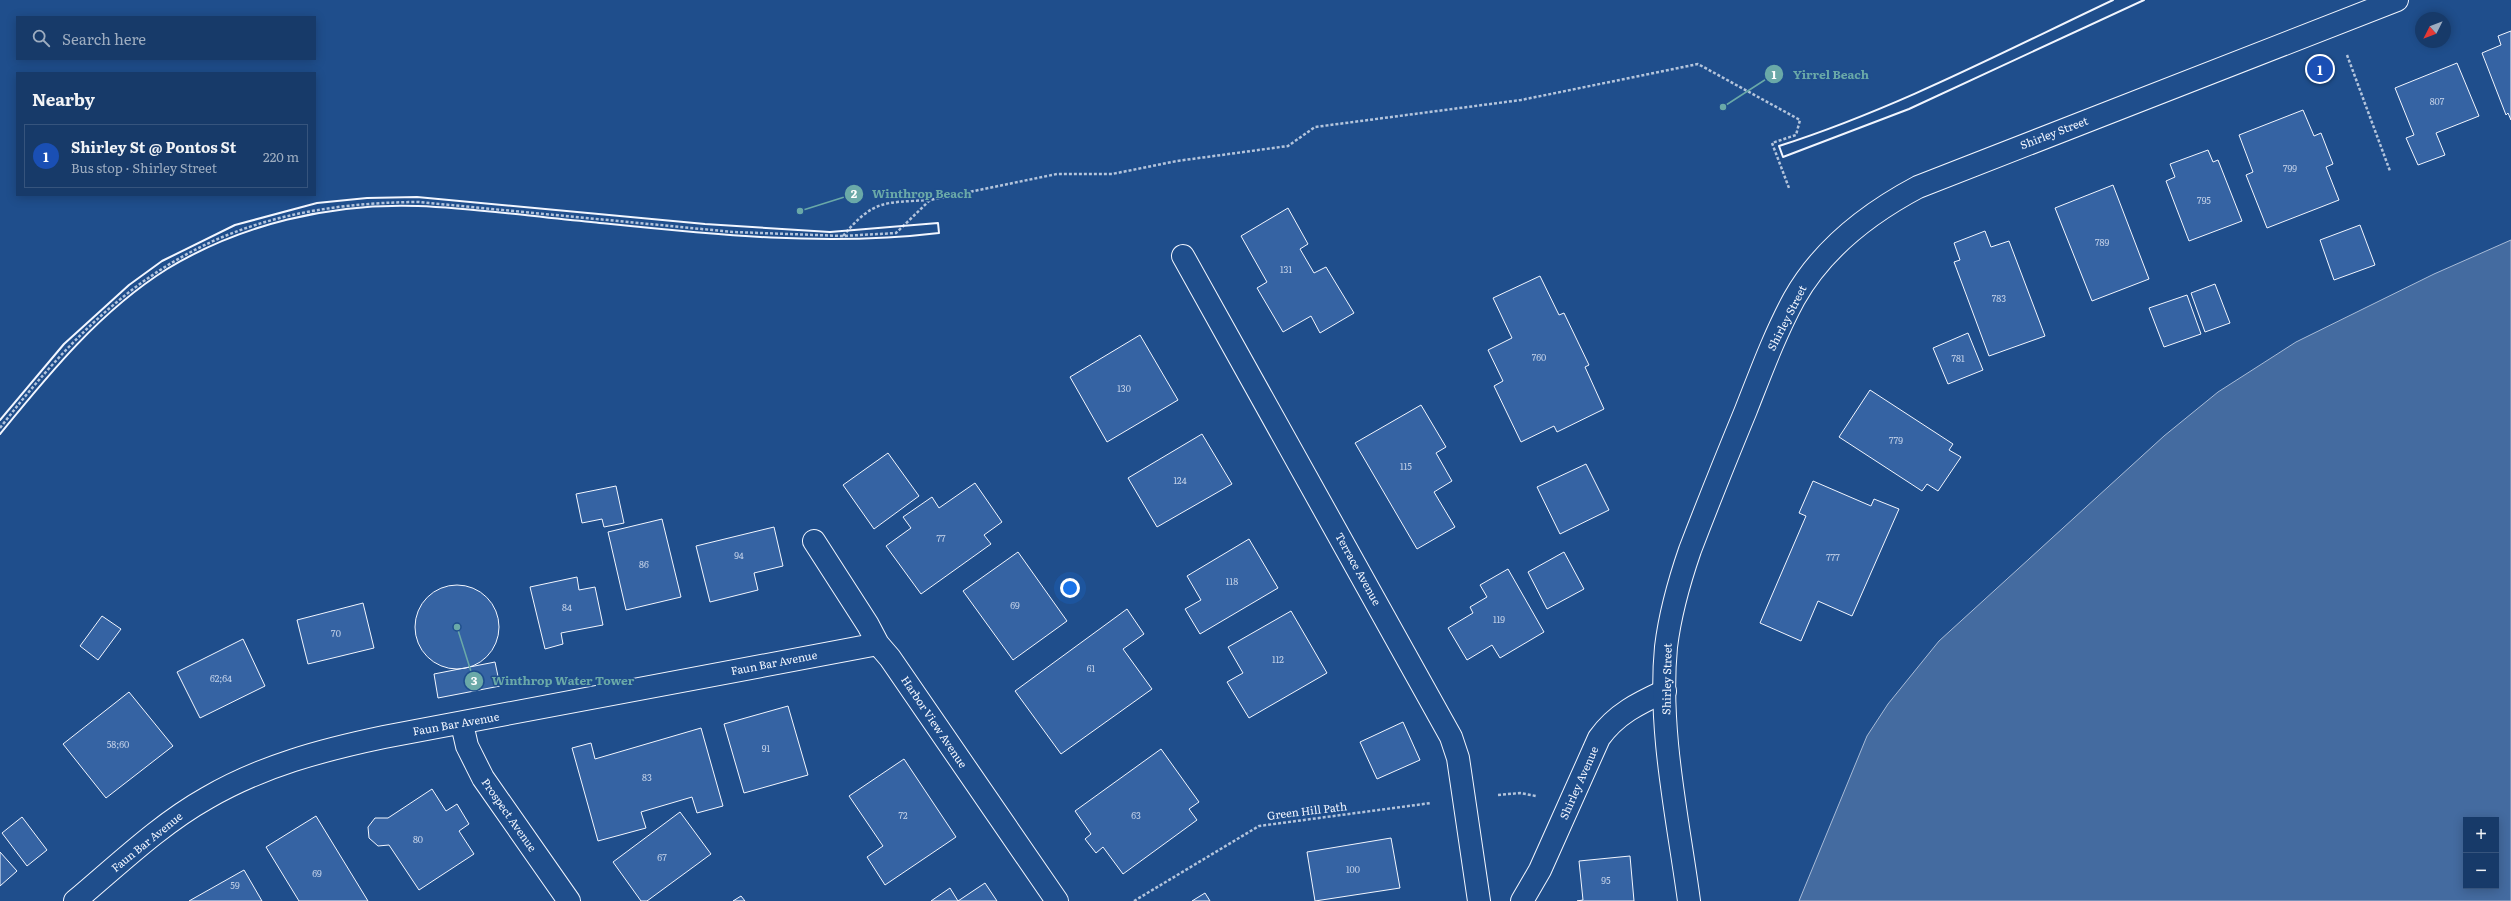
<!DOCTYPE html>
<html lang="en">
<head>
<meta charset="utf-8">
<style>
	:root { --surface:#173a69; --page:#244571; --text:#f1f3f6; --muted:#9eadc0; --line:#36547d; --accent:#e69b98 }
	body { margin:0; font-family:Literata,serif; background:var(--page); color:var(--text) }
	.controls { position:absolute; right:12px; bottom:12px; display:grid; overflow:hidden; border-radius:0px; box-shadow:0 2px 10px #0003 }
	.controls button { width:36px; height:36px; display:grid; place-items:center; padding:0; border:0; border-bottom:1px solid var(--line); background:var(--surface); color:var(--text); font:20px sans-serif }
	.compass { position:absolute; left:2415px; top:12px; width:36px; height:36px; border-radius:50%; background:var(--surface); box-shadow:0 2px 10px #0003; rotate:228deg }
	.you { position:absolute; left:1070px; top:588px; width:14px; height:14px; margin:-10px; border:3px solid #fff; border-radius:50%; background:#1a73e8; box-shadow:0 0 0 6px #1a73e833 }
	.badge { display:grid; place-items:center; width:26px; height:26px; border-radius:50%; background:var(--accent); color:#fff; font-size:13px; font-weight:700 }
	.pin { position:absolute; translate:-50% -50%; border:2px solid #fff; box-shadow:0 1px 4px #0006 }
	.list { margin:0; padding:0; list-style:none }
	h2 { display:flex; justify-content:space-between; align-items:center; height:52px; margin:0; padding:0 16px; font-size:17px }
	h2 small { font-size:13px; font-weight:400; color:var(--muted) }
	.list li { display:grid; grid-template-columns:26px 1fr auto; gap:12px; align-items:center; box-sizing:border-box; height:64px; margin:0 8px 8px; padding:0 8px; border:1px solid var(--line); border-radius:0px }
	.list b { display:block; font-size:15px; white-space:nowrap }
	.list p { margin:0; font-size:13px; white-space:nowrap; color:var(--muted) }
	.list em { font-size:13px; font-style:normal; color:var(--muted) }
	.icon { flex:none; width:22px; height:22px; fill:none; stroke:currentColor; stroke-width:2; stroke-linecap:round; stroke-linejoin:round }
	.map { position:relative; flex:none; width:2511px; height:901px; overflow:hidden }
	.search { position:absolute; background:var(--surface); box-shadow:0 2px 10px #0003; left:16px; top:16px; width:300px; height:44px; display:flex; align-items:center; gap:10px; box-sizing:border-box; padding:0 14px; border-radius:0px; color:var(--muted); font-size:15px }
	.panel { position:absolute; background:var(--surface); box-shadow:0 2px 10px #0003; left:16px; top:72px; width:300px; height:124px; border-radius:0px }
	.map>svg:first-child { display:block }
	.water { fill:#446ba0; stroke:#a8bbd7; fill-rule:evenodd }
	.building { fill:#3563a3; stroke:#f2f6ff }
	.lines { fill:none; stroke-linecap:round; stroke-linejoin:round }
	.minor-casing { stroke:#f2f6ff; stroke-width:24 }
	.major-casing { stroke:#f2f6ff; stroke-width:24 }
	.path { stroke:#b3c4dc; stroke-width:2.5; stroke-dasharray:3 2; stroke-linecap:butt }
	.minor { stroke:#1f4e8c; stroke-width:22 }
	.major { stroke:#1f4e8c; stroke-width:22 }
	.wall { stroke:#f2f6ff; stroke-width:2 }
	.labels { text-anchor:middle; stroke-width:3; stroke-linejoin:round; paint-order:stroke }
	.number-label { font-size:9px; fill:#c3d1e8 }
	.street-label { font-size:11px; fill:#f2f6ff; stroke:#1f4e8c }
	.leader { fill:none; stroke:#6aa9a8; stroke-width:1.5 }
	.callout-dot { fill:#6aa9a8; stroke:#1f4e8c; stroke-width:1.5 }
	.mark-label { font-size:12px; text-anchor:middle; font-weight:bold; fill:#fff }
	.callout-label { font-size:12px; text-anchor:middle; font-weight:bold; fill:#6aa9a8; stroke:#1f4e8c; stroke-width:3; stroke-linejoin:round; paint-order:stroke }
</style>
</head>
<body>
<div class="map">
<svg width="2511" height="901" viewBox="0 0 2511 901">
	<rect width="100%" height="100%" fill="#1f4e8c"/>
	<path class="water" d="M2511,240V901H1799L1867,736L1888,704L1939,641L2164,436L2218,392L2296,342L2434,274ZM2466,820H2496V886H2466Z"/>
	<path class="building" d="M2511,31V120L2508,113L2506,115L2482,53L2501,45L2498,36Z
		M2457,63L2479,116L2436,133L2445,155L2418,165L2406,138L2414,135L2395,88Z
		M2303,110L2314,136L2321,133L2333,164L2326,167L2339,200L2267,228L2246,175L2253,172L2239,135Z
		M2208,150L2213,162L2218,160L2242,221L2189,241L2166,181L2175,177L2170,164Z
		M2113,185L2149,279L2092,301L2055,208Z
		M1288,208L1308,244L1300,249L1314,273L1326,267L1354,313L1320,333L1311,316L1283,332L1257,288L1267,282L1241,236Z
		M2360,225L2375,265L2334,280L2320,240Z
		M1985,231L1991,247L2009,241L2045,336L1989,356L1954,262L1960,260L1954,243Z
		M1540,276L1559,315L1564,313L1589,365L1585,367L1604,409L1557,432L1554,426L1521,442L1494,386L1503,381L1488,350L1512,338L1493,298Z
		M2215,284L2230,323L2205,332L2191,293Z
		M2187,295L2201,334L2164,347L2149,308Z
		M1968,333L1983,370L1948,384L1933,348Z
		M1140,335L1178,400L1107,442L1070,377Z
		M1870,390L1953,444L1949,450L1961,457L1938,491L1927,484L1922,491L1839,437Z
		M1421,405L1446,447L1436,453L1452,481L1434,492L1455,527L1417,549L1355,443Z
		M1202,434L1232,484L1157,527L1128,478Z
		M888,453L919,496L874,529L843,485Z
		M1586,464L1609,510L1560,534L1537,487Z
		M1813,481L1871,506L1874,499L1899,509L1852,616L1818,601L1801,641L1760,623L1806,516L1799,513Z
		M975,483L1002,522L984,535L991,544L921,594L886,546L911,528L903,517L932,497L939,508Z
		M616,486L624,523L604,527L602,519L582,523L576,494Z
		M662,519L681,597L626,610L608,532Z
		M774,527L783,566L754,573L758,590L710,602L696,546Z
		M1249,539L1278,588L1200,634L1185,609L1201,600L1187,576Z
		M1018,552L1067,621L1013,660L963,591Z
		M1564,552L1584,589L1547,609L1528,572Z
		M1508,569L1544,632L1500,658L1492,645L1467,660L1448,628L1473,613L1470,607L1487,597L1480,585Z
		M577,577L579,590L595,587L603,625L561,633L563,644L545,649L530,587Z
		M415 627a42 42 0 1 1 84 0a42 42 0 1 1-84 0Z
		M363,603L374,648L308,664L297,620Z
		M1127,609L1144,634L1123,649L1152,689L1061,754L1015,691Z
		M1291,611L1327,673L1249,718L1227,682L1243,673L1228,647Z
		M102,616L121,629L98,660L80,646Z
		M243,639L265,686L200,718L177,672Z
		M495,662L500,686L438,698L434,674Z
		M129,692L173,746L106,798L63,744Z
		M788,706L808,775L744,793L724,724Z
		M1403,722L1420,760L1377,779L1360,742Z
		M701,728L723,806L697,813L692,797L641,812L646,828L598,841L572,748L591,743L595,759Z
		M1161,749L1199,802L1189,809L1197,820L1123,874L1103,847L1096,853L1085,839L1091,834L1075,811Z
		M904,759L956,837L885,885L867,857L883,846L849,796Z
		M432,789L446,811L457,804L469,824L459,831L474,854L419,890L389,845L378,846L369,838L368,827L375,818H388Z
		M680,812L711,854L647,901H641L613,862Z
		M316,816L368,901H299L266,847Z
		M22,817L47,850L27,866L2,833Z
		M1391,838L1400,888L1315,901L1307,852Z
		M0,852L17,871L0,886Z
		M1630,856L1634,901H1577L1583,900L1579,861Z
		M244,870L262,901H189Z
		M985,883L997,901H931L950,888L958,901Z
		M1205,893L1210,901H1192Z
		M741,896L745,901H733Z"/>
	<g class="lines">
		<defs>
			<path id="minor" d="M1183,256L1451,737L1458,758L1479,901
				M814,541L868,625L878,644L890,658L1057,901
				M462,724L467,746L483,778L569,901
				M75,901C117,866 159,825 207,798C262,766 322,750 384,737L878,644
				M1522,901L1540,870L1599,738C1616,714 1639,703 1665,691"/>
			<path id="major" d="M1689,901C1678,819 1658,730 1666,647C1670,614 1679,582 1690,550C1708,503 1727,456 1746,410C1761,372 1775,334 1794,299C1822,249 1869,213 1918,187L2397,0"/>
		</defs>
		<use href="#minor" class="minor-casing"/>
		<use href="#major" class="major-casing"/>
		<path class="path" d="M2347,55L2390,171
			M843,236C874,199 884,203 929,200
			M0,428C118,275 222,203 419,202L733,232L843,236L896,233L930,200L1057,174H1112L1177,161L1288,146L1315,127L1521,100L1698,64L1800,120L1796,135L1772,143L1789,188
			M1498,795L1520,793L1536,796
			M1134,901L1259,826L1431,803"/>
		<use href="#minor" class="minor"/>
		<use href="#major" class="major"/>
		<path class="wall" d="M2113,0C2003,52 1895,109 1779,146L1783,157L1909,109L2144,0
			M0,420L64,344L129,285L162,261L235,225L317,203L367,198L417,197L705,224L830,232L938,223L939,233C823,247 707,234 591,222C534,217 475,208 418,206C331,203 241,224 167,269C100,311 49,374 0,434"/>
	</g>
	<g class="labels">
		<g class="number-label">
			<text x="2437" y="105">807</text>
			<text x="2290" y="172">799</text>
			<text x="2204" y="204">795</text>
			<text x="2102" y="246">789</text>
			<text x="1286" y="273">131</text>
			<text x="1999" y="302">783</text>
			<text x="1539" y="361">760</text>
			<text x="1958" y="362">781</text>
			<text x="1124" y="392">130</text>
			<text x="1896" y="444">779</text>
			<text x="1406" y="470">115</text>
			<text x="1180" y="484">124</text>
			<text x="941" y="542">77</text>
			<text x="739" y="559">94</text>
			<text x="1833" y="561">777</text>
			<text x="644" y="568">86</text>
			<text x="1232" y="585">118</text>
			<text x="1015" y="609">69</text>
			<text x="567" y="611">84</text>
			<text x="1499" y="623">119</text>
			<text x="336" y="637">70</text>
			<text x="1278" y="663">112</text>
			<text x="1091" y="672">61</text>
			<text x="221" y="682">62;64</text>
			<text x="118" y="748">58;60</text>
			<text x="766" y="752">91</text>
			<text x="647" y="781">83</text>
			<text x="903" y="819">72</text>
			<text x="1136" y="819">63</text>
			<text x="418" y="843">80</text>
			<text x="662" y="861">67</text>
			<text x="1353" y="873">100</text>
			<text x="317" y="877">69</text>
			<text x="1606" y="884">95</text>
			<text x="235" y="889">59</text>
		</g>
		<g class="street-label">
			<text transform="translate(2054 133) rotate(-21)" y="4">Shirley Street</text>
			<text transform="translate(1787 318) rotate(-63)" y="4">Shirley Street</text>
			<text transform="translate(1358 569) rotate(61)" y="4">Terrace Avenue</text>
			<text transform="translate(774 663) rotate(-11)" y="4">Faun Bar Avenue</text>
			<text transform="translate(1667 679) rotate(-89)" y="4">Shirley Street</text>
			<text transform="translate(934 722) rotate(56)" y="4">Harbor View Avenue</text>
			<text transform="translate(456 724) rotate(-10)" y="4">Faun Bar Avenue</text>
			<text transform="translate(1579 783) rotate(-66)" y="4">Shirley Avenue</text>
			<text transform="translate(1307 811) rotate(-7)" y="4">Green Hill Path</text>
			<text transform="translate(509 815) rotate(55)" y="4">Prospect Avenue</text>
			<text transform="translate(147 842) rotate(-39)" y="4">Faun Bar Avenue</text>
		</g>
	</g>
	<path class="leader" d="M1723 107L1774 74M800 211L854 194M457 627L474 681"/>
	<g class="callout-dot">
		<circle cx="1723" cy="107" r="4"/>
		<circle cx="800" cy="211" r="4"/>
		<circle cx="457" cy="627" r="4"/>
		<circle cx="1774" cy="74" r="10"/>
		<circle cx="854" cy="194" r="10"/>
		<circle cx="474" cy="681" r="10"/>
	</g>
	<g class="mark-label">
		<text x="1774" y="79">1</text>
		<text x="854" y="198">2</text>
		<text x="474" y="685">3</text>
	</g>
	<g class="callout-label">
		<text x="1831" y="79">Yirrel Beach</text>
		<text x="922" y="198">Winthrop Beach</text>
		<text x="563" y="685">Winthrop Water Tower</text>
	</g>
</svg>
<div class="controls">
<button>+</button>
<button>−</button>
</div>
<svg class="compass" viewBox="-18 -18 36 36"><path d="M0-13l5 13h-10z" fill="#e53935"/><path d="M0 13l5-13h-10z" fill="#9eadc0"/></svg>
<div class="you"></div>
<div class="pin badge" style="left:2320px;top:69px;background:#1a4fb4">1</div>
<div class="search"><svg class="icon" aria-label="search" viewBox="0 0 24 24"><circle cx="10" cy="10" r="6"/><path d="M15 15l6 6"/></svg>Search here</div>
<section class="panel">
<h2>Nearby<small></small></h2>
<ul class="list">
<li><span class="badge" style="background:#1a4fb4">1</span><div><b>Shirley St @ Pontos St</b><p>Bus stop · Shirley Street</p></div><em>220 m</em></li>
</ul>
</section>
</div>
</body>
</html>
